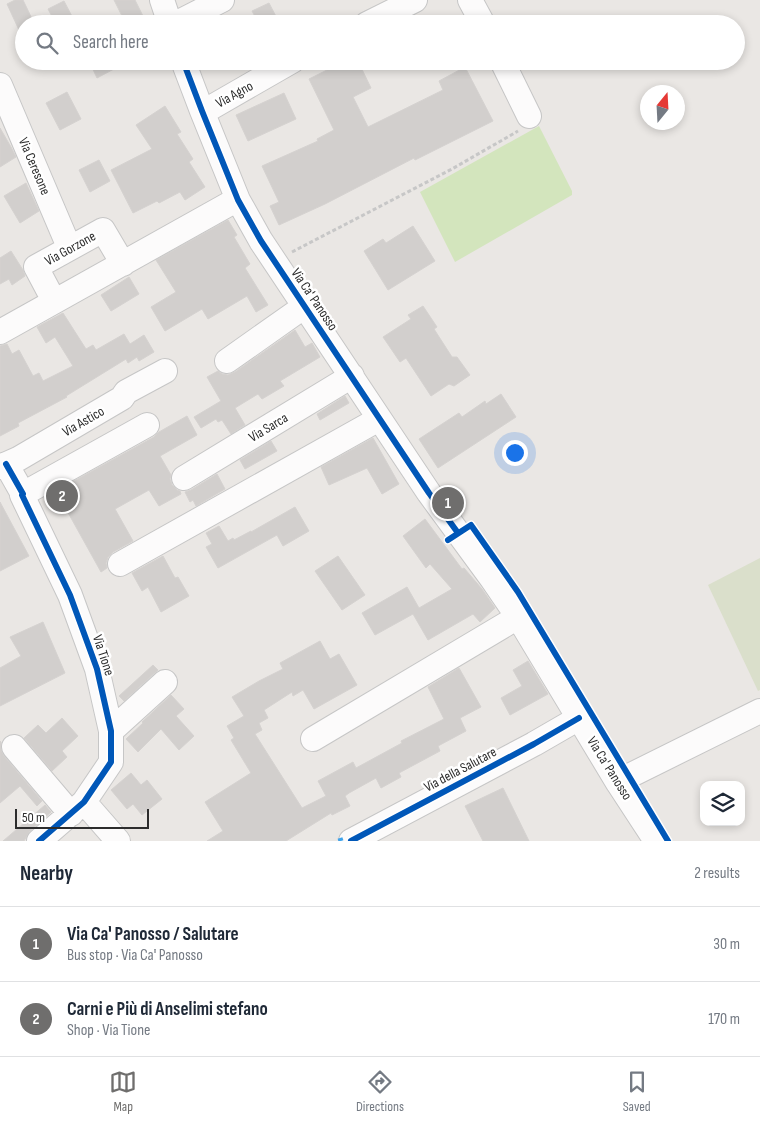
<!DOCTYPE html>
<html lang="en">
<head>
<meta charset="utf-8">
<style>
	:root { --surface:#fff; --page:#f6f6f7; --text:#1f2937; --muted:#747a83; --line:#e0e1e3; --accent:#6f6e6d }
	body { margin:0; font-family:"Sofia Sans Condensed",sans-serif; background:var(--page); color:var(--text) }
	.controls { position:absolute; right:15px; bottom:15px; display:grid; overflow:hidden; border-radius:10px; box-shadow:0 2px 8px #0003 }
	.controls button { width:45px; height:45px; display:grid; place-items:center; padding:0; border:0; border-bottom:1px solid var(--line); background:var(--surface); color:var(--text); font:25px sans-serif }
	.compass { position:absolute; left:640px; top:85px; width:45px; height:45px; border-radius:50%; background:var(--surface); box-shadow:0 2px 8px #0003; rotate:18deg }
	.scale { position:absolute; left:15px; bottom:12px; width:134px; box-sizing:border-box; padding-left:5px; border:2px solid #2d2d2d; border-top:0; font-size:14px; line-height:18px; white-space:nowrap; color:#2d2d2d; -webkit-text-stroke:4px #fff; paint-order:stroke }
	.you { position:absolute; left:514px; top:452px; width:18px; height:18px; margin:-12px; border:4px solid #fff; border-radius:50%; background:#1a73e8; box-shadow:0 0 0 8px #1a73e833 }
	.badge { display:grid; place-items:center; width:32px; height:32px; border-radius:50%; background:var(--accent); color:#fff; font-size:16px; font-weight:700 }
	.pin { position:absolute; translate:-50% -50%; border:2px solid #fff; box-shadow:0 1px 5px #0006 }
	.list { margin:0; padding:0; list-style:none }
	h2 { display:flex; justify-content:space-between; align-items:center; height:65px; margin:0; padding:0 20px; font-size:21px }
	h2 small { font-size:16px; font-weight:400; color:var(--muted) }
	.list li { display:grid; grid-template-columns:32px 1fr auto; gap:15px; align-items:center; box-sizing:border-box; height:75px; padding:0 20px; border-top:1px solid var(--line) }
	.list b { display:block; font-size:19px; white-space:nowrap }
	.list p { margin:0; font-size:16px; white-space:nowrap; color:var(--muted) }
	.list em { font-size:16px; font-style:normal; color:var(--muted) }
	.icon { flex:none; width:28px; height:28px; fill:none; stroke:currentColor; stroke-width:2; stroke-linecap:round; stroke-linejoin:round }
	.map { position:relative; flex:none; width:760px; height:841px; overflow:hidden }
	.search { position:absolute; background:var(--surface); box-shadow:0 2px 8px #0003; left:15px; right:15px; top:15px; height:55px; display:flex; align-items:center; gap:12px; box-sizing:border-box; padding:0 18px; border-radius:28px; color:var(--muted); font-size:19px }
	.sheet { height:215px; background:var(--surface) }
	nav { display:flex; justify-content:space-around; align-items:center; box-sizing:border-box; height:70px; border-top:1px solid var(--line); background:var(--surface); font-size:14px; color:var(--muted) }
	nav a { display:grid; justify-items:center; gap:2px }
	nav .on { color:var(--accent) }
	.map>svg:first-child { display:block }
	.green { fill:#d3e5bd }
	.cemetery { fill:#dadfcb }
	.building { fill:#d2cfcd; stroke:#d5d2d0 }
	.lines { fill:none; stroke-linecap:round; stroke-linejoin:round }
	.minor-casing { stroke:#c6c6c6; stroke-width:26 }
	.path { stroke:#c7c7c7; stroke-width:3; stroke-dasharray:4 2.5; stroke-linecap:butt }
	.minor { stroke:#fcfbfb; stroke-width:24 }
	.quiet { stroke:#3ea3eb; stroke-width:5; stroke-dasharray:10 5; stroke-linecap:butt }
	.cycleway-casing { stroke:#fff; stroke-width:9 }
	.cycleway { stroke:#0057b8; stroke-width:6 }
	.labels { text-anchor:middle; stroke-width:5; stroke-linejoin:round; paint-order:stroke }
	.street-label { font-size:14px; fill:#2d2d2d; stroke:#fff }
</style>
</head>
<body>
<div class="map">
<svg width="760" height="841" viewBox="0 0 760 841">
	<rect width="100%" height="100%" fill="#eae7e4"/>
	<path class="green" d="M539,126L572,191V195L455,262L420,192Z"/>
	<path class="cemetery" d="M760,558V690L758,691L708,585Z"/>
	<path class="building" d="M15,0H23L34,23L24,24V28L19,30L7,4Z
		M114,0H135L147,24H126Z
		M64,1L76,24H56L48,9Z
		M269,3L280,24H259L252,11Z
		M89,61H129L97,78Z
		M345,61H358L371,88L353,97L368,127L443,90L439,81L465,67L493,121L415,160L414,158L325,204L279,225L270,206L279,202L262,166L318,141L317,139L334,130L309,79Z
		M67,92L81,119L60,130L46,103Z
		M284,93L296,119L248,141L236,115Z
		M165,106L181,132L177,134L193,159L189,162L205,187L185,200L180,192L159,203L157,201L133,213L111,170L152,149L136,125Z
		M0,128L11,147L16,157L0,167Z
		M99,160L110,181L90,192L79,170Z
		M26,183L39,211L20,223L4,196Z
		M228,220L237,235L234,237L250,264L245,268L268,305L256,312L247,296L208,319L202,309L165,331L151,307L176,292L156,260Z
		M413,226L435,261L388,290L364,251L383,239L386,243Z
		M11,251L23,270L25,276L12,285L9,279L0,284V258Z
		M129,277L139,294L111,311L101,295Z
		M423,306L437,327L434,329L452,357H457L470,375L454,386L449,384L431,396L406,358L400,362L383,337L411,319L408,315Z
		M63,313L86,349L93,345L96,350L124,334L130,344L144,335L154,352L139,361L137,357L128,363L126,359L66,396L67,397L18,423L19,426L0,436V346L7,344L12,354L19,350L33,376L39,373L43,381L73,366L55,337L46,343L37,327Z
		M295,330L305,347L312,343L320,357L280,381L284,386L262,399L258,394L235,408L245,425L231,434L222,420L218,422L216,419L201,428L194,417L221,401L207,377L218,371L222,374L228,375L235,372Z
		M501,394L516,417L438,468L419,439L459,413L462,417L485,401L486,404Z
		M345,396L349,403L320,420L317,414Z
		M187,416L197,435L160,456L171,475L170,479L172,485L177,490L180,491L181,494L159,506L149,490L115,509L133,541L113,552L108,557L106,563L107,568L101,572L56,491L154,437L159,432Z
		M373,438L399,484L382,494L367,468L329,485L321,467Z
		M271,441L277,451L245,469L240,460Z
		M217,474L225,489L196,506L193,500L190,502L185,492L191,490Z
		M0,502L29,556L0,571Z
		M295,507L309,531L283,546L277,535L218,568L206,547L212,544L206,533L219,526L228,541L233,538L234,540L251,531V532Z
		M425,519L462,569L464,568L482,589L495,608L480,622L473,614L428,640L413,614L375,635L362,613L407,587L419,608L452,589L430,564L426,568L403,536Z
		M163,556L175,578L178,577L189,596L161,612L148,587L142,591L132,573Z
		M338,556L365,595L342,610L315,571Z
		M43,622L65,673L0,706V668L21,656L10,637Z
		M320,641L330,659L339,654L357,685L314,709L303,690L293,696L292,692L264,710L268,718L259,723L262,730L255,734L302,808L326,796L318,781L353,762L356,768L402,743L401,741L444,719L428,687L459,668L481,707L460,718L466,731L438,746L440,751L399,773L401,777L381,788L376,778L349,793L345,796L350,806L332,815L331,813L286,841H207L223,831L205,802L251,773L231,740L234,738L227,726L244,716L232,697L259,681L283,669L280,663Z
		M528,661L548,694L510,715L501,698L522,686L513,670Z
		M153,665L158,670L124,701L119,696Z
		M171,695L184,709L176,716L194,736L179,750L161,729L138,752L126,739L143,723L142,722Z
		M62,718L78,736L62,751L67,757L52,771L24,738L38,725L46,733Z
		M0,741L1,742V750L4,756L42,801L37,806L20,786L0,803Z
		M131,773L141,785L147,780L162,799L142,815L133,804L127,809L111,790Z
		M503,788L529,841H483L465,806Z
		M45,805L51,812L30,831L24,841H3Z"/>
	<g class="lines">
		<defs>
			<path id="minor" d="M162,0L170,24
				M470,0L483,24
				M175,24L222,0
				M367,24L415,0
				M183,61L202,111L238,200L261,241L429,493L492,579L518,617L618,783L656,841
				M502,61L529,116
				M0,85L69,247
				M202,111L212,107L292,61
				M54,301L36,267L103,230L123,264
				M0,332L229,204L238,200
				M227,361L305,306
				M6,464L23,494L22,495L70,595L97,669L111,731V762L84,802L39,841
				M0,467L18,459L122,398L126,392L165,371
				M184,478L352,376
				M23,494L147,425
				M120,564L379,419
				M111,731L165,682
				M313,739L518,617
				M14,747L71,814
				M618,783L629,776L760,711
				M84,802L118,841
				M351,841L534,744L579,718"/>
		</defs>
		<use href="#minor" class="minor-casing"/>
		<path class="path" d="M292,252L452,169L518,131"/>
		<use href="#minor" class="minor"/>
		<path class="quiet" d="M340,838L341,841"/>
		<defs>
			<path id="cycleway" d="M183,61L202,111L238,200L261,241L429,493L458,533
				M6,464L23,494L22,495L70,595L97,669L111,731V762L84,802L39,841
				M448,540L471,525L518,592L668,841
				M351,841L534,744L579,718"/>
		</defs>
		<use href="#cycleway" class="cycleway-casing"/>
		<use href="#cycleway" class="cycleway"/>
	</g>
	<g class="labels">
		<g class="street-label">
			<text transform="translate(234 94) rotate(-29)" y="5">Via Agno</text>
			<text transform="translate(35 166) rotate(67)" y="5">Via Ceresone</text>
			<text transform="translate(70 248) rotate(-29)" y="5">Via Gorzone</text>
			<text transform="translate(315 299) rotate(56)" y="5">Via Ca' Panosso</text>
			<text transform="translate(83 421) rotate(-30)" y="5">Via Astico</text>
			<text transform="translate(268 427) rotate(-31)" y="5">Via Sarca</text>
			<text transform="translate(104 655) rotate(72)" y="5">Via Tione</text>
			<text transform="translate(610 768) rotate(58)" y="5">Via Ca' Panosso</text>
			<text transform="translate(460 769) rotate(-28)" y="5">Via della Salutare</text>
		</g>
	</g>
</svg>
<div class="controls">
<button><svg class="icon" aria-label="layers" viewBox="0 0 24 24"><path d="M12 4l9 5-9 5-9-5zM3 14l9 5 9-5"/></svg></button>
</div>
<svg class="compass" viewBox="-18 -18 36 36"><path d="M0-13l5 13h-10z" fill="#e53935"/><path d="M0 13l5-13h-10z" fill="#747a83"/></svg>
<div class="scale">50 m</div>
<div class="you"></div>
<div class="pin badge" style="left:448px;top:503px">1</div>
<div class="pin badge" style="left:62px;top:496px">2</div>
<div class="search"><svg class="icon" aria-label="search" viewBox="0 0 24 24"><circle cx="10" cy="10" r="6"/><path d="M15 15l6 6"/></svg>Search here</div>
</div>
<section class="sheet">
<h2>Nearby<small>2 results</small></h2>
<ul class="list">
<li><span class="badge">1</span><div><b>Via Ca' Panosso / Salutare</b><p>Bus stop · Via Ca' Panosso</p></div><em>30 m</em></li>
<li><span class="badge">2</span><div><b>Carni e Più di Anselimi stefano</b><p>Shop · Via Tione</p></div><em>170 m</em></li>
</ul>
</section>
<nav>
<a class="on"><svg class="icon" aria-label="map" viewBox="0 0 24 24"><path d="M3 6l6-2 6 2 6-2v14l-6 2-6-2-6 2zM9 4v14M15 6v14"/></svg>Map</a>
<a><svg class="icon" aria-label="directions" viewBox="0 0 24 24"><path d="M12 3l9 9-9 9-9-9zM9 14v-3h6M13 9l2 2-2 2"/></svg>Directions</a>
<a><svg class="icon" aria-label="saved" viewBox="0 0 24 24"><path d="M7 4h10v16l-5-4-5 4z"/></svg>Saved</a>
</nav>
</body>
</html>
